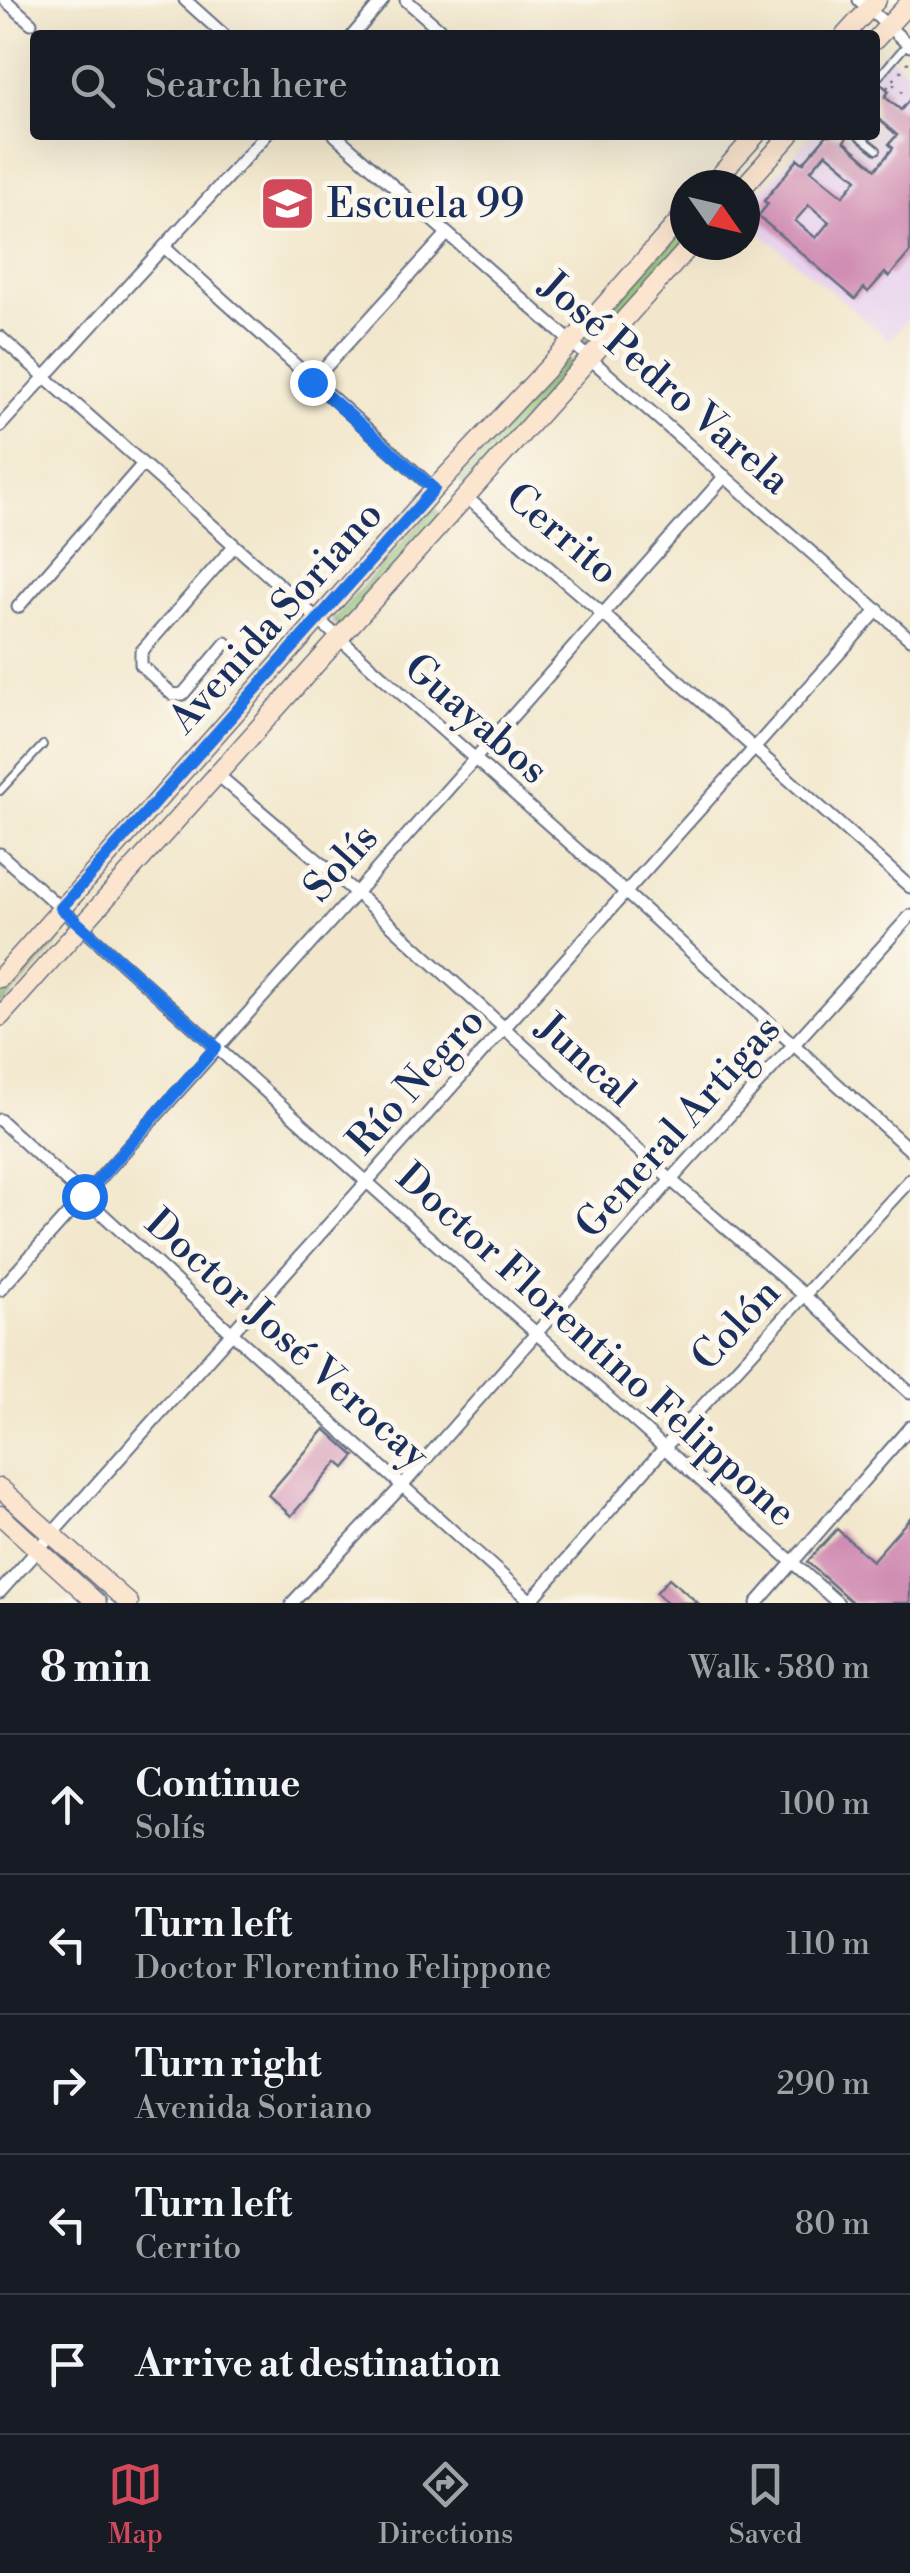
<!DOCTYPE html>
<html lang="en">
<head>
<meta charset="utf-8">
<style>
	:root { --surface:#171b24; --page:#20242c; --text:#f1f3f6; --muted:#9ea1a6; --line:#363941; --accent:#d1495b }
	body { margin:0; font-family:"Libre Bodoni",serif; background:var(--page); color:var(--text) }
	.compass { position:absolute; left:670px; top:170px; width:90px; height:90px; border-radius:50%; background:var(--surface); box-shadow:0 10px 40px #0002; rotate:124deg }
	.stop { position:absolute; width:30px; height:30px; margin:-22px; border:8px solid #1a73e8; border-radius:50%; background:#fff }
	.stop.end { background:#1a73e8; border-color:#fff; box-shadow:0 2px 10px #0008 }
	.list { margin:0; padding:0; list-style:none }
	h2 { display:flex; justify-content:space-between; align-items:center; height:130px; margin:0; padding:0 40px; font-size:42px }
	h2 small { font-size:32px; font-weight:400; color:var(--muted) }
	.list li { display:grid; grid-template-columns:65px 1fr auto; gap:30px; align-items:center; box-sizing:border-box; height:140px; padding:0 40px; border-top:2px solid var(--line) }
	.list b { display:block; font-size:38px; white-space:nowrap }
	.list p { margin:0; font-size:32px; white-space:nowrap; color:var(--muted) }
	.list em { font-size:32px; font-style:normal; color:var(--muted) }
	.icon { flex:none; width:55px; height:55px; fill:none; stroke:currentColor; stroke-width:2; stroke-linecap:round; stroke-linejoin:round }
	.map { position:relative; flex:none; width:910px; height:1603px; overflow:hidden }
	.search { position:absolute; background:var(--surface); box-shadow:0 10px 40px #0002; left:30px; right:30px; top:30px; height:110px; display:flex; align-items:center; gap:25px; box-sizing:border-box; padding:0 35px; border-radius:10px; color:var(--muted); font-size:38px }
	.sheet { height:830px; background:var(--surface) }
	nav { display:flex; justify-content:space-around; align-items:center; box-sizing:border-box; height:140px; border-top:2px solid var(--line); background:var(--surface); font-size:28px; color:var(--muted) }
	nav a { display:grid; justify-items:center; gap:5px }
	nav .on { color:var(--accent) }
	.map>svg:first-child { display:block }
	.built { fill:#e7d2ef }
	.green { fill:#9cca78; stroke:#5c7c6b; stroke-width:2.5 }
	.building { fill:#d08cb2; fill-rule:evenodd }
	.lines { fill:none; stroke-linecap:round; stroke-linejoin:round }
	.lane-casing { stroke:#666f84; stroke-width:10 }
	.street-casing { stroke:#666f84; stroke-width:15 }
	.secondary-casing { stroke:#666f84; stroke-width:21 }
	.path { stroke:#666f84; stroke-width:2.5; stroke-dasharray:2.5 8; stroke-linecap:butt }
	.lane { stroke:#fff; stroke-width:6 }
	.street { stroke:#fff; stroke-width:11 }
	.secondary { stroke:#fbe5cf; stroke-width:18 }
	.route { stroke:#1a73e8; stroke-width:12 }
	.labels { text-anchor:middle; stroke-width:10; stroke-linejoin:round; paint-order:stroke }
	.poi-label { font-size:40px; fill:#1b2f5e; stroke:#fbf7ec; text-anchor:start }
	.street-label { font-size:40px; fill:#1b2f5e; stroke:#fbf7ec }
</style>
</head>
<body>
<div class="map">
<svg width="910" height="1603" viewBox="0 0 910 1603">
	<rect width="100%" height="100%" fill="#fbf7ec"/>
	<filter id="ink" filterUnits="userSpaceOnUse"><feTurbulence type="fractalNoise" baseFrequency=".01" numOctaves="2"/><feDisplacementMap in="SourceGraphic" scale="20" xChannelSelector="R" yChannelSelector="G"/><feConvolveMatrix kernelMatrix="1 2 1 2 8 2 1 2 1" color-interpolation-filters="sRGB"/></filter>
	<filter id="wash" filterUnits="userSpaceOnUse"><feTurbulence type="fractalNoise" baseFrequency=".0048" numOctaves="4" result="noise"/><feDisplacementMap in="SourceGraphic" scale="40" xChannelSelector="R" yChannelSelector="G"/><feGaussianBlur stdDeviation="2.25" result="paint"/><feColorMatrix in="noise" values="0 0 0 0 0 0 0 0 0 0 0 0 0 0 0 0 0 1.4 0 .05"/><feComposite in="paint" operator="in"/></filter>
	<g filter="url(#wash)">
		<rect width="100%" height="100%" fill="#f2e7cc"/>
		<path class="built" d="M885,52L910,74V315L890,340L745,220V209L811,135H875V63Z"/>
		<path class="green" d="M685,226V242L593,346L585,339Z
			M567,360L574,366L466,486L459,480Z
			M434,509L441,515L340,628L333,621Z
			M52,934L59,940L0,1007V993Z"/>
		<g id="blocks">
			<path class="building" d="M881,84L889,91L885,97L901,110L910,99V252L889,277L885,273L868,292L864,288L855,299L758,216L768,204L764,201L798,159L803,163L827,135H849L844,141L876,169L893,148L889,144L897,135L875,116V88ZM826,153L857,179L843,196L811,170ZM809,205L829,222L816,238L795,221Z
				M325,1429L355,1456L345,1468L338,1462L291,1516L268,1495Z
				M910,1518V1603H853L807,1562L837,1529L872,1561Z
				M669,1578L698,1603H667L656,1593Z"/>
		</g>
	</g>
	<g filter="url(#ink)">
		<use href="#blocks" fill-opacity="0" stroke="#666f84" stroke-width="2.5"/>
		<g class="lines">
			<defs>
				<path id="lane" d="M875,81L907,44
					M858,135L877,150
					M0,791L43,745"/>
				<path id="street" d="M5,0L31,23
					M185,0L224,35
					M406,0L446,35
					M859,0L910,46
					M353,35L383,0
					M335,135L910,639
					M164,247L434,489
					M0,337L626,893L910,1150
					M312,382L447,234
					M0,426L266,135
					M466,497L603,614L910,887
					M18,607L143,464
					M226,643L183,694L173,695L141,665V652L234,546
					M218,775L356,893L671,1180L805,1296L910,1393
					M0,854L838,1603
					M0,1120L232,1333L533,1603
					M0,1290L356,893L725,476
					M0,1592L878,610
					M292,1603L402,1486L671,1180L910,916
					M529,1603L665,1447L910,1180
					M757,1603L910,1427"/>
				<path id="secondary" d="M845,35L877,0
					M875,40L910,2
					M711,185L756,135
					M745,185L790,135
					M0,978L434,489L571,343L685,214
					M0,1017L691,245
					M0,1488L129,1603
					M0,1515L97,1603"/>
			</defs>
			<use href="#lane" class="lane-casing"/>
			<use href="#street" class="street-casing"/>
			<use href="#secondary" class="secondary-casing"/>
			<path class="path" d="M893,84L910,98
				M887,88L910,60"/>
			<use href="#lane" class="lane"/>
			<use href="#street" class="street"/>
			<use href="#secondary" class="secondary"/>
		</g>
	</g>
	<g class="lines" filter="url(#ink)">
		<path class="route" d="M84,1196L216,1047L61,908L434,489L312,382"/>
	</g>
	<defs>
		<symbol id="school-square" viewBox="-11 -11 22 22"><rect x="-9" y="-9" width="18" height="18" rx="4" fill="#d1495b" stroke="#fbf7ec"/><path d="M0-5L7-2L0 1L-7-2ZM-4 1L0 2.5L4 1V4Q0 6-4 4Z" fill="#fff"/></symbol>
	</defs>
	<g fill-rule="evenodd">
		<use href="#school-square" x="256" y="172" width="63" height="63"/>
	</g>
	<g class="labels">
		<g class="poi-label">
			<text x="327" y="217">Escuela 99</text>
		</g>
		<g class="street-label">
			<text transform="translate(666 382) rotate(41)" y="14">José Pedro Varela</text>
			<text transform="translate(563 533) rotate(40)" y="14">Cerrito</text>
			<text transform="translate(275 616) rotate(-48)" y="14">Avenida Soriano</text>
			<text transform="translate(477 718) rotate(41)" y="14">Guayabos</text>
			<text transform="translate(340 862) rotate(-48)" y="14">Solís</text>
			<text transform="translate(587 1059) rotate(42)" y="14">Juncal</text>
			<text transform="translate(415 1080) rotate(-48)" y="14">Río Negro</text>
			<text transform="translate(677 1126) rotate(-48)" y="14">General Artigas</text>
			<text transform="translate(735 1324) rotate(-47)" y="14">Colón</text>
			<text transform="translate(288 1338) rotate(42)" y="14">Doctor José Verocay</text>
			<text transform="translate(597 1344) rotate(42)" y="14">Doctor Florentino Felippone</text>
		</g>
	</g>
</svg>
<svg class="compass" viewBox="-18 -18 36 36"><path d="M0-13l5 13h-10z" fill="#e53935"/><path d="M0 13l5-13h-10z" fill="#9ea1a6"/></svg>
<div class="stop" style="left:84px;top:1196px"></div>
<div class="stop end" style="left:312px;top:382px"></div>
<div class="search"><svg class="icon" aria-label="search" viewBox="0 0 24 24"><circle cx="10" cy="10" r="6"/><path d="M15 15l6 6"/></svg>Search here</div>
</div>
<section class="sheet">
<h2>8 min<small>Walk · 580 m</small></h2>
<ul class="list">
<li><svg class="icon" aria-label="ahead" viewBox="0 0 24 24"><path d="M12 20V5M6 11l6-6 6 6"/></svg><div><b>Continue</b><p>Solís</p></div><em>100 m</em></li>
<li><svg class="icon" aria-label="left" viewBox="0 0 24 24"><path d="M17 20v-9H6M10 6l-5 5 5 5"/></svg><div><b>Turn left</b><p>Doctor Florentino Felippone</p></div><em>110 m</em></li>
<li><svg class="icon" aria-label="right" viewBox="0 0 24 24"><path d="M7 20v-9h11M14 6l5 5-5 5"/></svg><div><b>Turn right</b><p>Avenida Soriano</p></div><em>290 m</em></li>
<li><svg class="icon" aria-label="left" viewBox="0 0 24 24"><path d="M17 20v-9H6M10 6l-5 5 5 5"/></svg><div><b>Turn left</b><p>Cerrito</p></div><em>80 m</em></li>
<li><svg class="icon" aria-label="arrive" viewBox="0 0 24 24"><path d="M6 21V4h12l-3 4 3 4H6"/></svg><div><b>Arrive at destination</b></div></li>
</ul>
</section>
<nav>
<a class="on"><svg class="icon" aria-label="map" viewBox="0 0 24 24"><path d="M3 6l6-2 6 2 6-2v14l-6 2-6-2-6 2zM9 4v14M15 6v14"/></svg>Map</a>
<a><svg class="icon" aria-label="directions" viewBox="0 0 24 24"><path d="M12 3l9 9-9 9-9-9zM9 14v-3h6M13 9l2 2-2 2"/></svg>Directions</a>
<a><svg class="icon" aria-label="saved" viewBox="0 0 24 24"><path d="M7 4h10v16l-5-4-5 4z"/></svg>Saved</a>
</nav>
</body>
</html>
